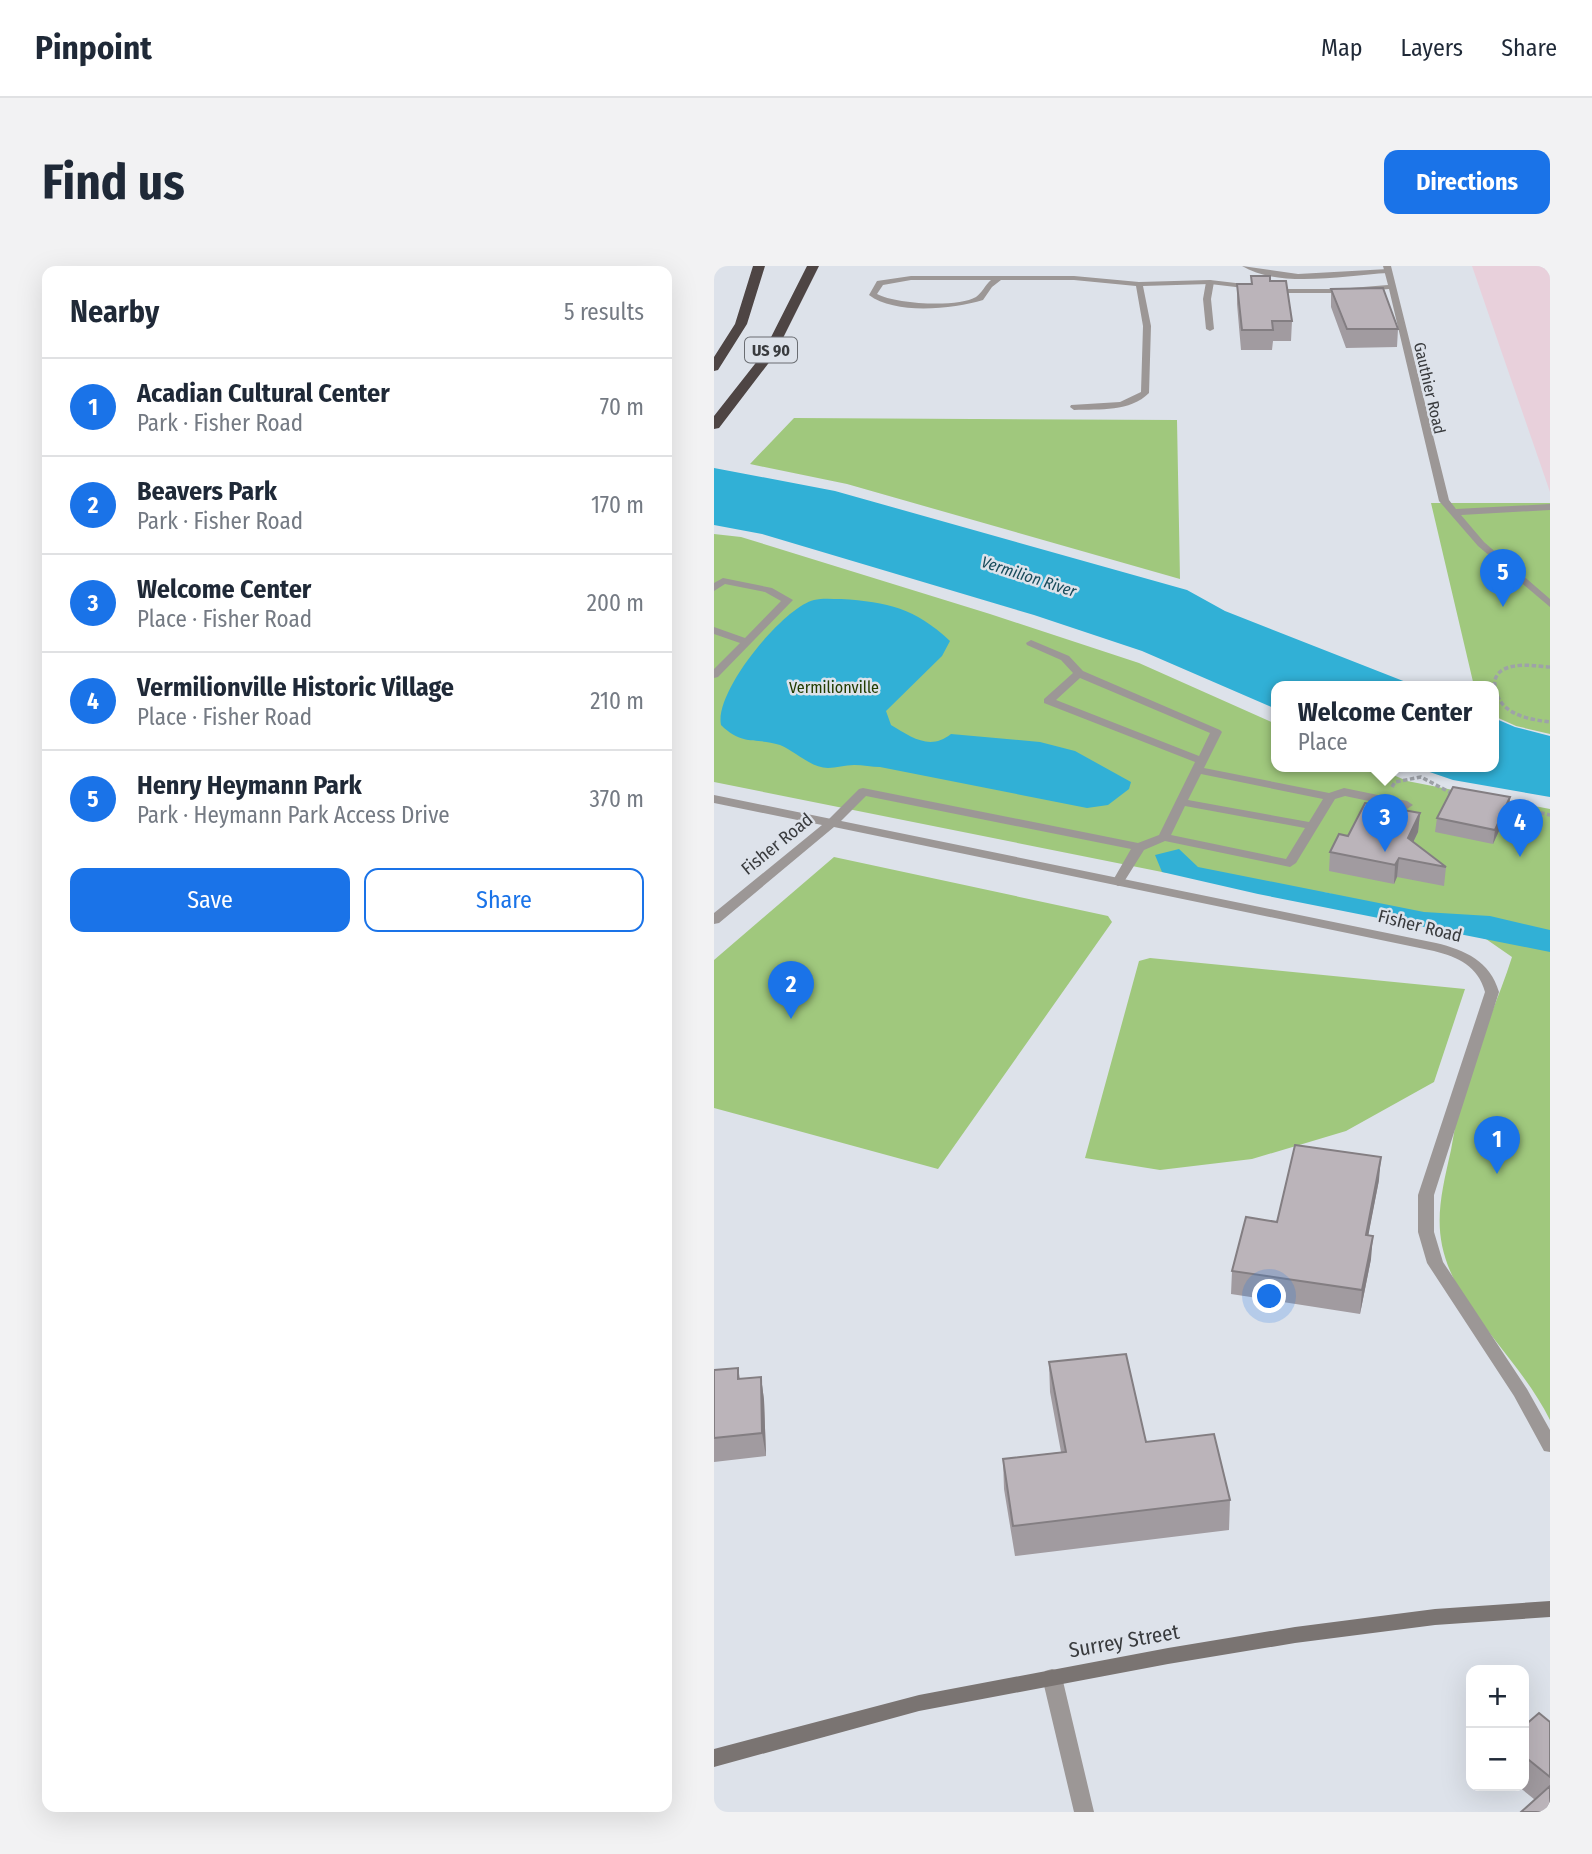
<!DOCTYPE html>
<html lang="en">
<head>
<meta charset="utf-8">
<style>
	:root { --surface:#fff; --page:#f2f2f3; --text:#1f2937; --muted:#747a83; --line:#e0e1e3; --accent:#1a73e8 }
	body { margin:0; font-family:"Fira Sans Condensed",sans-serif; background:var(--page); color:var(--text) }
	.controls { position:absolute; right:21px; bottom:21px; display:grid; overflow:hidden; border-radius:14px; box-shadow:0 7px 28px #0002 }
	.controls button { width:63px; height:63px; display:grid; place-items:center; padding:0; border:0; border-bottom:2px solid var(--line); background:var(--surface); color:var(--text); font:35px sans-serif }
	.you { position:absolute; left:556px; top:1031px; width:24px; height:24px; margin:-18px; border:5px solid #fff; border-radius:50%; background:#1a73e8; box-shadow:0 0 0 10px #1a73e833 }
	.badge { display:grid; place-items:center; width:46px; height:46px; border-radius:50%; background:var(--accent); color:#fff; font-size:23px; font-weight:700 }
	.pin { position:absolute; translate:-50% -58px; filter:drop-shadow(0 2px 4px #0008) }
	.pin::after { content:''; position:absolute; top:37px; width:24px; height:21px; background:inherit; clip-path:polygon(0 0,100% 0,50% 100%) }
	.popup { position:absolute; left:557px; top:415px; width:228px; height:91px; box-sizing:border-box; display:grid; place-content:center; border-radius:14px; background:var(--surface); filter:drop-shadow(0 2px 5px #0005); font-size:23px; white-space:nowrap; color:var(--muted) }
	.popup b { font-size:26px; color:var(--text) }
	.popup::after { content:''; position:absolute; left:50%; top:100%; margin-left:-14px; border:14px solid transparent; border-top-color:var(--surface) }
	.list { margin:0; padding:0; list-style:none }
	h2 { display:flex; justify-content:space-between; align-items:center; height:91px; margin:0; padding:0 28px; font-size:30px }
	h2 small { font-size:23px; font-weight:400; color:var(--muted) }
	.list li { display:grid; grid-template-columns:46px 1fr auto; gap:21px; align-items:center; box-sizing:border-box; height:98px; padding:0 28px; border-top:2px solid var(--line) }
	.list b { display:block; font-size:26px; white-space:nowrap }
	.list p { margin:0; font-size:23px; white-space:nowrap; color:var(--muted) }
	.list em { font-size:23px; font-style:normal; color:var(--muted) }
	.actions { display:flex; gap:14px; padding:21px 28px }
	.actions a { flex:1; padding:16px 0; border:2px solid var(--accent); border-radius:14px; text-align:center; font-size:24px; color:var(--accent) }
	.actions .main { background:var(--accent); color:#fff }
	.map { position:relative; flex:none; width:836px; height:1546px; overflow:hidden; border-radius:14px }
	header { display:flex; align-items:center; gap:42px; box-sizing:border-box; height:98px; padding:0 35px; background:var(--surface); border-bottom:2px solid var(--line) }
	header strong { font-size:33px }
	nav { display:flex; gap:38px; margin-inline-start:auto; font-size:24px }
	.intro { display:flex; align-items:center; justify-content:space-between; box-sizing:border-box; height:168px; padding:0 42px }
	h1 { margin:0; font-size:49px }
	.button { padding:18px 32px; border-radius:14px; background:var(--accent); color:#fff; font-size:24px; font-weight:700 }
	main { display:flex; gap:42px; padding:0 42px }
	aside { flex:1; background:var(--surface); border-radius:14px; box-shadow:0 7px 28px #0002 }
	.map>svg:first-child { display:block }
	.education { fill:#e8d0db }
	.green { fill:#a0c87d }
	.water { fill:#31b0d6 }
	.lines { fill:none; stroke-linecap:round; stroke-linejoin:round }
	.path { stroke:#9ea2a8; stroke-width:3.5; stroke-dasharray:4.5 2.5; stroke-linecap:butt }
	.lane { fill:#9c9796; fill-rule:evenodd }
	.street { fill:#9c9796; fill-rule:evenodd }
	.secondary { fill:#7a7472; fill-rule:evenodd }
	.highway { fill:#4e4544; fill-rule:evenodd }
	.wall { fill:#a19ba0 }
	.shaded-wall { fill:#837e82 }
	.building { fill:#bbb4ba; stroke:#837e82; stroke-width:2 }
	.labels { text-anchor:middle; stroke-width:5; stroke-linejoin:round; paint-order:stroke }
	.shield { fill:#dde2ea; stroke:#6a6d72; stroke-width:2 }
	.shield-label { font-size:16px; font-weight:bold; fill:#393b3e }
	.far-street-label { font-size:16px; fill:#393b3e; stroke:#dde2ea }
	.far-water-label { font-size:16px; font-style:italic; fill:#184b5b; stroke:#dde2ea }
	.far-park-label { font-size:16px; fill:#223c00; stroke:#dde2ea }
	.street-label { font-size:18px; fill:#393b3e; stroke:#dde2ea }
	.near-street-label { font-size:21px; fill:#393b3e; stroke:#dde2ea }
</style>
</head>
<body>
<header>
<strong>Pinpoint</strong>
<nav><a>Map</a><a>Layers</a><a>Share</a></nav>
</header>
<div class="intro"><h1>Find us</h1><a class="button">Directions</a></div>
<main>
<aside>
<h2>Nearby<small>5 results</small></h2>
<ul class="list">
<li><span class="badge">1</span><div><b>Acadian Cultural Center</b><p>Park · Fisher Road</p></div><em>70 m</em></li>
<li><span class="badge">2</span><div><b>Beavers Park</b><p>Park · Fisher Road</p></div><em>170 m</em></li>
<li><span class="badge">3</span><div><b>Welcome Center</b><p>Place · Fisher Road</p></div><em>200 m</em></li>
<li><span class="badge">4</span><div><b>Vermilionville Historic Village</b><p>Place · Fisher Road</p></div><em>210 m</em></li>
<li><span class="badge">5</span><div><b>Henry Heymann Park</b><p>Park · Heymann Park Access Drive</p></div><em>370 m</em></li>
</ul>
<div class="actions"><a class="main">Save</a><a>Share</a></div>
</aside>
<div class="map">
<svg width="836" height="1546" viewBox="0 0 836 1546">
	<rect width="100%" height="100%" fill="#dde2ea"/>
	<path class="education" d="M758,0H836V226L789,90Z"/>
	<path class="green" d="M80,152L463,154L466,313L133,218L36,198Z
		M717,237H836V468L802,460L780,450V420H760Z
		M0,268L27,271L276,348L425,397L562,458V500H659L693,515L836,543V1154C812,1106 772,1069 745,1023C716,971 725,937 737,884C741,863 744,841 750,821C764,777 784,735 798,691L772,673L614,627L448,606L0,516Z
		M120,591L394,650L398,656L224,903L0,842V694Z
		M436,692L751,723L720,816L632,865L538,893L446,904L371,892L425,695Z"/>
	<path class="water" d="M0,202L121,225L473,324L511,345L702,420H562V443L428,385L320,349L48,268L0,259Z
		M127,333C174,336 201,342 236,375L228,390L172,445L177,459C197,471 216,485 237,468L326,476L361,485L417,516L415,523L394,539L373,542L166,501C158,501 149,499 140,499C131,499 122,502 114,502C97,502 81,485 66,479C43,471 29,481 7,459C0,425 70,341 100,334C108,332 118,333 127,333Z
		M780,452L801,461L836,470V531L739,514L698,500H780Z
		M465,583L484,601L710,646L776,650L836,664V686L544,628L448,606L441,589Z"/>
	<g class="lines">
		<path class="path" d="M836,401C822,400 800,396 787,405C782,409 780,414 781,420C784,448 813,453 836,456
			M678,521L681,516L707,511L739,528
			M792,539L836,549"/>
		<path class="lane" d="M528,0L584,8L674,3L678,5L674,7C632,9 566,23 528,0Z
			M496,14L500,16L497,33L500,63L496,65L492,63L489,33L492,16Z
			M9,312L58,322L79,334L4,411L0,412V403L26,377L0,368V361L31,372L67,335L51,326L11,318L0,325V317Z
			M317,374L355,390L369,405L506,464L508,466L490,502L615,527L630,522L693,535L699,539L693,543L631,530L621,533L582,597L576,601L451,575L430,584L408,619L404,620L398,616L417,583L152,530L121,561H113L111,558L113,555L145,523L149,522L424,577L445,569L481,496L330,437V433L359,407L347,394L313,379L312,377ZM366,412L496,467L485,490L342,434ZM487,508L609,533L595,556L474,534ZM471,540L591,562L572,593L457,569Z"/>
		<path class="street" d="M669,0H677L735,234L742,243L836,238V244L747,249L770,276L836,333V341L764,280L725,235L675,23L624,27H572L496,18L429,20L437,60L435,127C416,146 386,143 360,144L356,141L357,139L406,136L427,126L429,60L422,20L360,14H287L278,21L269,34C239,43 181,49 155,29L163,15L197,10H360L425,16L496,14L572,23H624L674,19ZM197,14H277C271,19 268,27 262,31C244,42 181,38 163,28L169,19Z
			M0,529L722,677C751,684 776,695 785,726L720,929V966L729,996L813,1123L836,1164V1186L830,1185L800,1130L713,997L704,966V929L771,726C764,700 744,691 720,685L120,561L5,657L0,658V647L108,559L0,537Z
			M338,1403L345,1405L348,1411L380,1546H360L328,1411L331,1405Z"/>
		<path class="secondary" d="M836,1335V1351L721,1359L581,1377L454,1398L205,1445L0,1501V1483L205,1429L454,1382L581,1361L721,1343Z"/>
		<path class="highway" d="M39,0H51L33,58L4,104L0,105V91L21,58Z
			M93,0H105L60,90L5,162L0,163V150L48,89Z"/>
	</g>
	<path class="wall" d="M537,10L556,15L578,55L577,75H559L558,84H527L523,38V18H537Z
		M617,23L684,63L683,81L632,82L617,41Z
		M796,531L794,545L779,578L721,566L723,552Z
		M706,547L704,566L699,576L732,601L730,620L683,611L680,618L615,605L616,586L634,570Z
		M665,914L654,969L657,993L646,1048L517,1028L518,1005L563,956Z
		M335,1096L432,1176L516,1234L515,1264L301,1290L290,1223L289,1193L347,1186L336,1126Z
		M24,1102L26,1113L47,1111L50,1134L52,1190L0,1196V1104Z
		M836,1456V1546L804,1520H810V1460Z"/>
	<path class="shaded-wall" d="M796,531L794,545L779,578L781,564Z
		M706,547L704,566L692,591L694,572Z
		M685,592L683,611L680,618L681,599Z
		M667,891L665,914L650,992L652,969Z
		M659,970L657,993L646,1048L648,1024Z
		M47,1111L50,1134L52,1190L48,1167Z"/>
	<path class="building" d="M537,10H556V15H572L578,55H558L559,64H528L523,18H538Z
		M669,22L684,63H633L617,23Z
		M739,521L796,531L781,564L723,552Z
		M651,537L706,547L694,572L732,601L685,592L681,599L616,586L625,568L634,570Z
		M581,879L667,891L652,969L659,970L648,1024L518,1005L532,951L563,956Z
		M412,1088L432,1176L500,1168L516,1234L299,1260L289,1193L352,1186L335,1096Z
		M24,1102V1113L47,1111L48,1167L0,1172V1104Z
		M825,1447L836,1456V1511L810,1490V1460Z
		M836,1520V1546H807Z"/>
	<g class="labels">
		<rect class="shield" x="31" y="71.5" width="52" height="25" rx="5"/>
		<g class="shield-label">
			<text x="57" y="90">US 90</text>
		</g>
		<g class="far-street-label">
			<text transform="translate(716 122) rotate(77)" y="6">Gauthier Road</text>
		</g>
		<g class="far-water-label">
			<text transform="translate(315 310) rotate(18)" y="6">Vermilion River</text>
		</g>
		<g class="far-park-label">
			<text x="120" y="427">Vermilionville</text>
		</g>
		<g class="street-label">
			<text transform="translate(63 578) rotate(-39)" y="6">Fisher Road</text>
			<text transform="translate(706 660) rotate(14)" y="6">Fisher Road</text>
		</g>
		<g class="near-street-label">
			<text transform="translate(410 1375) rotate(-10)" y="7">Surrey Street</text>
		</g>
	</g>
</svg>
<div class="controls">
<button>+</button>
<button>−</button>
</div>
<div class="you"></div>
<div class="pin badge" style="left:783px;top:908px">1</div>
<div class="pin badge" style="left:77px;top:753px">2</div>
<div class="pin badge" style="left:671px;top:586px">3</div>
<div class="popup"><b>Welcome Center</b>Place</div>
<div class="pin badge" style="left:806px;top:591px">4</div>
<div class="pin badge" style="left:789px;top:341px">5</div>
</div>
</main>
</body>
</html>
